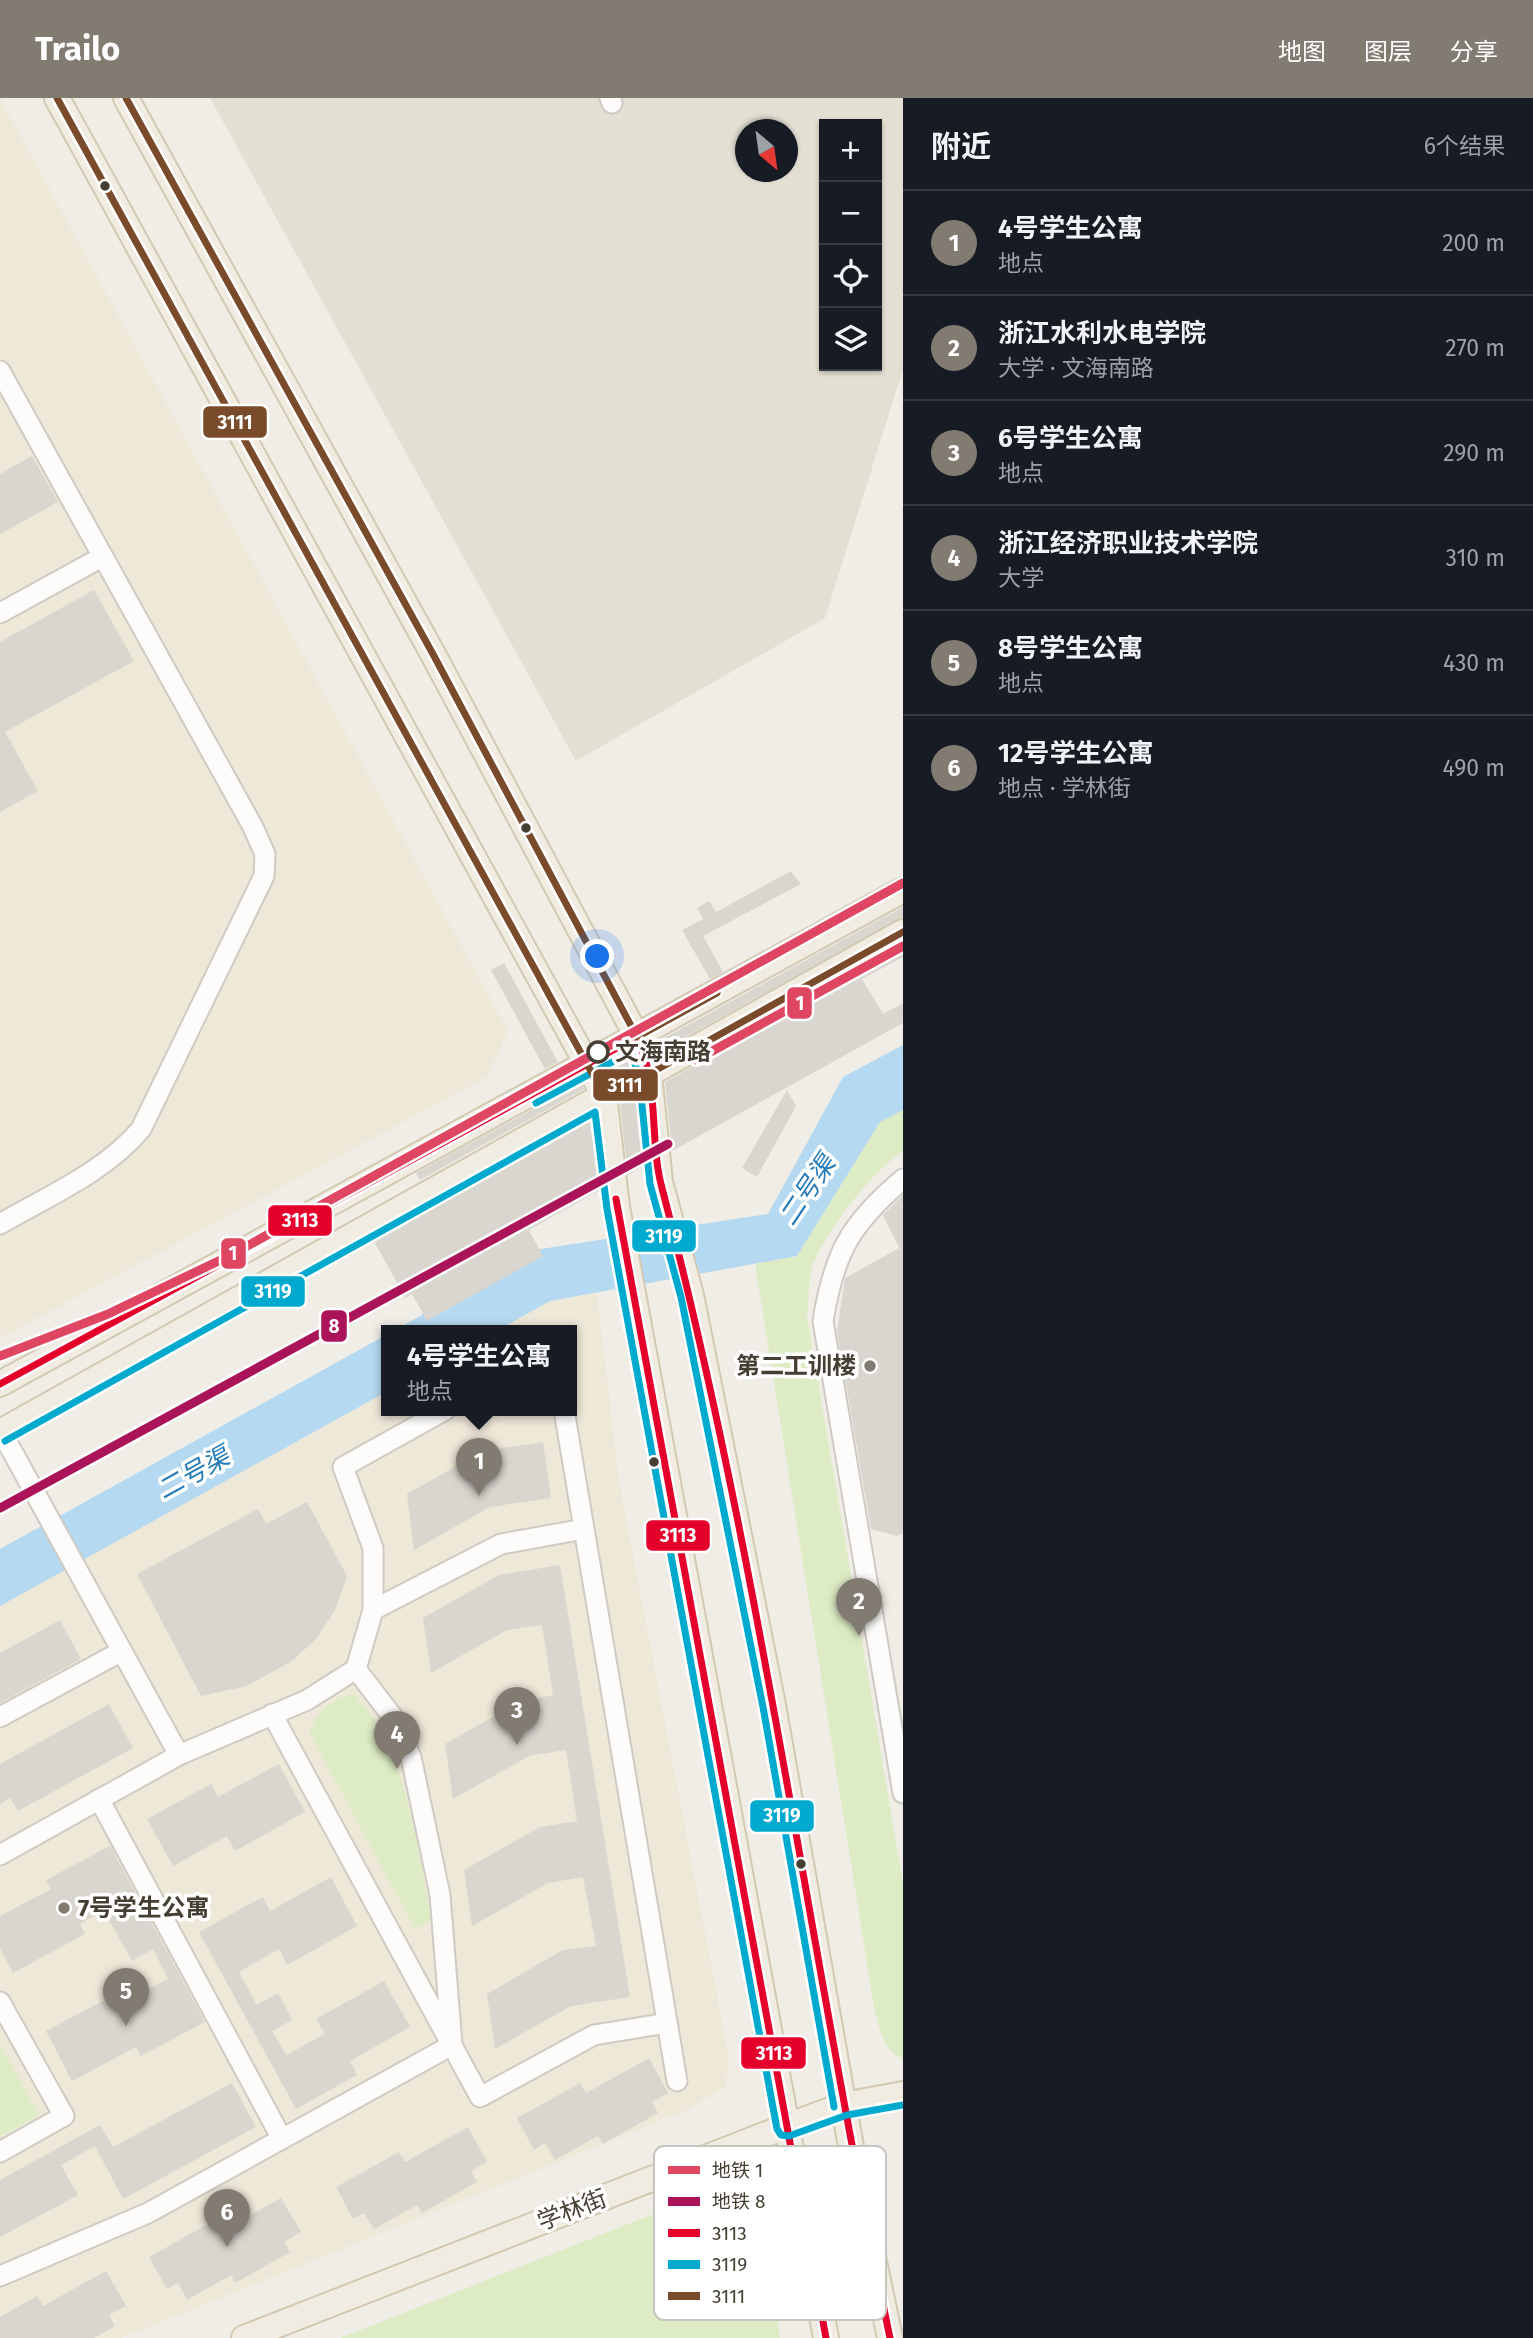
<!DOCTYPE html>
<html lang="zh">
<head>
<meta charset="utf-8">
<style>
	:root { --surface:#171b24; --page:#242831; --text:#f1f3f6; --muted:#9ea1a6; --line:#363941; --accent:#817b72 }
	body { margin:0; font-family:"Fira Sans","Noto Sans SC",sans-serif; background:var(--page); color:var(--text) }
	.controls { position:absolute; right:21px; top:21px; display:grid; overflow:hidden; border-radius:0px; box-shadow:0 2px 5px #0004 }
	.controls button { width:63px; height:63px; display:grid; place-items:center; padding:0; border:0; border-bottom:2px solid var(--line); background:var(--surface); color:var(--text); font:35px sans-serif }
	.compass { position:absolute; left:735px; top:21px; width:63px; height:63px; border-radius:50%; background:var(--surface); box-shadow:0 2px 5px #0004; rotate:151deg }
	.you { position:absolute; left:598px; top:859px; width:24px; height:24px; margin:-18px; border:5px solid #fff; border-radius:50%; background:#1a73e8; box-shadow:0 0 0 10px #1a73e833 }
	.badge { display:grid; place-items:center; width:46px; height:46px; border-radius:50%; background:var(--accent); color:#fff; font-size:23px; font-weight:700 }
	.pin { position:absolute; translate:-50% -58px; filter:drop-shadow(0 2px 4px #0008) }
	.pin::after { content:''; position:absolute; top:37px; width:24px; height:21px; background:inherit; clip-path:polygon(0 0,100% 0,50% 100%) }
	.popup { position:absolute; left:381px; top:1227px; width:196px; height:91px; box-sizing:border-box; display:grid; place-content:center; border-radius:0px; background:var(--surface); filter:drop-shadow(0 2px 5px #0005); font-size:23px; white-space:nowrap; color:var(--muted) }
	.popup b { font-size:26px; color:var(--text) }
	.popup::after { content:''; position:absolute; left:50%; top:100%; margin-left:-14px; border:14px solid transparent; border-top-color:var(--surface) }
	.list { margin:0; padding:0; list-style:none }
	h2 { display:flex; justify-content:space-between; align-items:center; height:91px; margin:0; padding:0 28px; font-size:30px }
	h2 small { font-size:23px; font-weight:400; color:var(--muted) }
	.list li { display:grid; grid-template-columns:46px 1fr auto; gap:21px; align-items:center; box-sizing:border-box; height:105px; padding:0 28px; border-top:2px solid var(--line) }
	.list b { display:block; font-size:26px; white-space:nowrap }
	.list p { margin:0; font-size:23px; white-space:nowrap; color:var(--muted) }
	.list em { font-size:23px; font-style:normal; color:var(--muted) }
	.icon { flex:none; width:38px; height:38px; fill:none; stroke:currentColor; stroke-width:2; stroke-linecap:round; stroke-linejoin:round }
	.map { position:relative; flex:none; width:903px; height:2240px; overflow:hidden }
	header { display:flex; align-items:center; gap:42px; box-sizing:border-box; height:98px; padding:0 35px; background:var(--accent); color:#fff }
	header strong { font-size:33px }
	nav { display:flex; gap:38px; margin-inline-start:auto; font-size:24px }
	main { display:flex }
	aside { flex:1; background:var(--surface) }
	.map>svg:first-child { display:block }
	.residential { fill:#e4dfd3; fill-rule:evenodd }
	.education { fill:#eee8d8 }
	.green { fill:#ddecc4 }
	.water { fill:#b4d9f0 }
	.building { fill:#d9d6cf }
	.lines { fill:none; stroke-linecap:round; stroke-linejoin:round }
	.minor-casing { stroke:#cecac4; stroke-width:23 }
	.major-casing { stroke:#d3c9b2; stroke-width:28 }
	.minor { stroke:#fdfcfb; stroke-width:19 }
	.major { stroke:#f1ece2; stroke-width:24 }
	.bus-1-casing { stroke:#fff; stroke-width:12 }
	.bus-2-casing { stroke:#fff; stroke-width:12 }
	.bus-3-casing { stroke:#fff; stroke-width:12 }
	.bus-1 { stroke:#e4002b; stroke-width:7 }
	.bus-2 { stroke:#00a9ce; stroke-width:7 }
	.bus-3 { stroke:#7a4b2a; stroke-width:7 }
	.metro-1-casing { stroke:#fff; stroke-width:14 }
	.metro-2-casing { stroke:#fff; stroke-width:14 }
	.metro-1 { stroke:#df4661; stroke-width:9 }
	.metro-2 { stroke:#ac145a; stroke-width:9 }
	.bus-dot { fill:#453e33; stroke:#fff; stroke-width:2.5 }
	.stop-dot { fill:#fff; stroke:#453e33; stroke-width:3.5 }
	.poi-dot { fill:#817b72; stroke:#fff; stroke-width:2.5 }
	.labels { text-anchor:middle; stroke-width:7; stroke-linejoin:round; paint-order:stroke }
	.stop-label { font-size:24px; font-weight:bold; fill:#453e33; stroke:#fff; text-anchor:start }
	.poi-label { font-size:24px; font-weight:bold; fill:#453e33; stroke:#fff; text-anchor:end }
	.street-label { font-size:24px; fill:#453e33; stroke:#fff }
	.water-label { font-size:26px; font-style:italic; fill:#257bb8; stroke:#fff }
	.key { fill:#fff; stroke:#c7c5c2; stroke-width:2 }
	.key-label { font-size:19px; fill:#453e33 }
	.line-badge { stroke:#fff; stroke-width:2.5 }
	.badge-label { font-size:19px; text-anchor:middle; font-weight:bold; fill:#fff }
</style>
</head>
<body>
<header>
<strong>Trailo</strong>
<nav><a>地图</a><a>图层</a><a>分享</a></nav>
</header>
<main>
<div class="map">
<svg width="903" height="2240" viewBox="0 0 903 2240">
	<rect width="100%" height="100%" fill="#f0ede6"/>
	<path class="residential" d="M210,0H903V271L825,520L576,663ZM824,26H877V268H824ZM746,32H788V74H746Z"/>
	<path class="education" d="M0,0L508,933L487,979L0,1240Z
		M597,1195L619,1383L729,1960L726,1988L689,2011L121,2240H0V1508L386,1294V1312H572V1232H498L550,1203Z"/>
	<path class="green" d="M903,1012V1053C871,1075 830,1128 814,1164C808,1179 809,1201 807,1218L903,1785V1960C882,1955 879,1927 874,1909L755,1166L797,1158L880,1024Z
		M354,1596C406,1650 418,1751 431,1822L415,1831L309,1634C320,1612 330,1601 354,1596Z
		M0,1946L39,2017L0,2039Z
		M709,2099C724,2104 742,2109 752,2122C771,2145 775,2210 780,2240H340L679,2106Z"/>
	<path class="water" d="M903,947V1012L880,1024L797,1158L550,1203L498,1232H395L541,1151L768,1116L843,979Z
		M386,1237V1294L0,1508V1451Z"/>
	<path class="building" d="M32,358L58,404L0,436V376Z
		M94,492L134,563L5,634L38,693L0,714V544Z
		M791,773L801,786L703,838L723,874L710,881L682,832L703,821L697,810L709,803L716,814Z
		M903,809V819L658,954L655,945Z
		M903,851V859L862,881L883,916L903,905V925L672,1053L665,984Z
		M504,865L558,964L545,971L491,872Z
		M628,959L631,968L610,978L607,971Z
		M581,985L584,991L420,1082L416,1075Z
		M787,992L796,1008L757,1079L742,1070Z
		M636,998L643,1068L628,1077L620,1006Z
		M592,1021L600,1092L529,1132L543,1158L427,1223L412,1196L405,1200L374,1143Z
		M903,1097V1435L897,1438L871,1431L837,1234L845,1180L899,1150L883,1117Z
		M543,1344L551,1400L490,1409L414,1452L407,1396L483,1353Z
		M307,1404L347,1478L335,1512L317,1540L292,1563L247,1588L201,1598L137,1476L258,1411L266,1426Z
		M560,1467L630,1899L571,1908L495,1951L487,1896L563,1852L596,1848L583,1779L548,1785L472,1828L464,1772L540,1729L577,1723L566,1652L529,1658L453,1701L445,1646L521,1603L553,1597L542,1527L507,1532L431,1575L423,1520L499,1477Z
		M60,1522L81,1561L0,1605V1555Z
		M109,1606L133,1650L18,1713L10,1700L0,1706V1666Z
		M279,1666L305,1714L235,1753L227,1738L173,1768L147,1721L211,1686L218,1699Z
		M110,1748L205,1924L141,1958L136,1949L72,1983L46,1933L118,1895L123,1905L168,1881L153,1851L132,1863L104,1813L80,1826L85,1836L13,1875L0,1850V1818L51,1791L46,1782Z
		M331,1779L357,1828L287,1867L279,1851L239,1874L257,1907L278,1895L292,1922L272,1933L286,1957L325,1936L316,1921L384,1883L410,1929L350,1963L357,1977L296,2011L199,1834L263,1799L270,1813Z
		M649,1960L668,1995L652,2004L658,2015L603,2046L598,2038L555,2062L545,2045L534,2052L517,2020L580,1985L586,1995Z
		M232,1985L256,2029L123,2101L95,2048L61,2067L78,2097L0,2139V2082L100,2027L113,2049Z
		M468,2029L487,2064L471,2073L477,2084L422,2115L417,2107L374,2131L364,2115L353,2121L336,2089L399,2054L405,2064Z
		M281,2100L301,2134L284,2144L290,2154L235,2185L231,2177L187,2202L178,2185L167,2191L149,2159L212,2124L218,2135Z
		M106,2173L126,2208L109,2217L115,2228L94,2240H0V2219L37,2198L43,2208Z"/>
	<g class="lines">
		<defs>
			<path id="minor" d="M610,0L612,5
				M0,273L253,729L265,756L264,778L141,1031C105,1074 48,1098 0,1126
				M0,515L102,459
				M903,1081C850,1126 834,1155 823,1223L903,1695
				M564,1312L677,1983
				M1,1333L179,1657
				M373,1512L501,1446L584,1431
				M272,1616L480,1999L594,1937L667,1925
				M0,1619L122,1553
				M99,1701L282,2041
				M0,1757L179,1657L307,1602L356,1571L373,1512V1450L343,1369L445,1312
				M0,1904L64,2018L0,2054
				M0,2178L148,2115L452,1947L440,1797L411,1659L392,1618L356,1571"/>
			<path id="major" d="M57,0L604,997L617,1109L826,2240
				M126,0L434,558L637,939L649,976L660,1084L691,1197L773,1607L856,2077L890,2240
				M0,1286L903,792
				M0,1334L604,997L649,976L903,834
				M244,2240L787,2028L844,2007L903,1996"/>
		</defs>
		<use href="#minor" class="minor-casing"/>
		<use href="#major" class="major-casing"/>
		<use href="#minor" class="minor"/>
		<use href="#major" class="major"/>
		<defs>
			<path id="bus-1" d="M616,1101L826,2240
				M0,1286L637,939C641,951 647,964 649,977C656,1014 652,1053 662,1090C761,1468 810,1857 890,2240"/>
			<path id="bus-2" d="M536,1005L631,954L639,978L650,1086L681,1199L763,1609L834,2009
				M5,1343L595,1014L607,1111L777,2031L781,2037L789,2038L847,2017L903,2007"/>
			<path id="bus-3" d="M57,0L604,997L649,976L903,834
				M126,0L434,558L637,939L717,895"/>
		</defs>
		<use href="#bus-1" class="bus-1-casing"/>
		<use href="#bus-2" class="bus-2-casing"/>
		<use href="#bus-3" class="bus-3-casing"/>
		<use href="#bus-1" class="bus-1"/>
		<use href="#bus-2" class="bus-2"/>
		<use href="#bus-3" class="bus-3"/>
		<defs>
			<path id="metro-1" d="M696,962L903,848
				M0,1258L108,1216L231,1157L903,785"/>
			<path id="metro-2" d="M0,1410L668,1046"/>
		</defs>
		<use href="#metro-1" class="metro-1-casing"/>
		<use href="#metro-2" class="metro-2-casing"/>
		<use href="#metro-1" class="metro-1"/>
		<use href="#metro-2" class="metro-2"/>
	</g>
	<g class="bus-dot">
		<circle cx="105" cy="88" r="6"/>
		<circle cx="526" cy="730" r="6"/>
		<circle cx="654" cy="1364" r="6"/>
		<circle cx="801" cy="1766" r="6"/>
	</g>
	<circle class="stop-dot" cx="598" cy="954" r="10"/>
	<g class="poi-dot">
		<circle cx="870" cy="1268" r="7"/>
		<circle cx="64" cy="1810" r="7"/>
	</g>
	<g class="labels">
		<g class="stop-label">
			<text x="615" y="962">文海南路</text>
		</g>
		<g class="poi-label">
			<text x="856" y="1276">第二工训楼</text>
			<text x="78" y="1818" text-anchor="start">7号学生公寓</text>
		</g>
		<g class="street-label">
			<text transform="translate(572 2112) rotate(-21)" y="8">学林街</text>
		</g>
		<g class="water-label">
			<text transform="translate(807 1092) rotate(-56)" y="9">二号渠</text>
			<text transform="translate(193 1375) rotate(-29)" y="9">二号渠</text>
		</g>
	</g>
	<rect x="654" y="2048" width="232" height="174" rx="10" class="key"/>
	<rect x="668" y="2068" width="32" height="8" fill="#df4661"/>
	<rect x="668" y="2099" width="32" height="9" fill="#ac145a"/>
	<rect x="668" y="2131" width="32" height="8" fill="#e4002b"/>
	<rect x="668" y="2162" width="32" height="9" fill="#00a9ce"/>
	<rect x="668" y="2194" width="32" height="8" fill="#7a4b2a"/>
	<g class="key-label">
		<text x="712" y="2079">地铁 1</text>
		<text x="712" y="2110">地铁 8</text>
		<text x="712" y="2142">3113</text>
		<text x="712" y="2173">3119</text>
		<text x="712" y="2205">3111</text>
	</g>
	<g class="line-badge">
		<rect x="202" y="307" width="66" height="34" rx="7" fill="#7a4b2a"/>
		<rect x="786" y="888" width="27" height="34" rx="7" fill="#df4661"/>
		<rect x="592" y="970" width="67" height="34" rx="7" fill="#7a4b2a"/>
		<rect x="267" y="1106" width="66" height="33" rx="7" fill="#e4002b"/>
		<rect x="631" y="1121" width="66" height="34" rx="7" fill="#00a9ce"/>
		<rect x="220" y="1139" width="27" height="33" rx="7" fill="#df4661"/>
		<rect x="240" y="1177" width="66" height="33" rx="7" fill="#00a9ce"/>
		<rect x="320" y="1211" width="28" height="34" rx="7" fill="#ac145a"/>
		<rect x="645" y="1421" width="66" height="33" rx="7" fill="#e4002b"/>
		<rect x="749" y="1701" width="66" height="34" rx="7" fill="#00a9ce"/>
		<rect x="740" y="1938" width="67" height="34" rx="7" fill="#e4002b"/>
	</g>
	<g class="badge-label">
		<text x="235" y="331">3111</text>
		<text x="800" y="912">1</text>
		<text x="625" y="994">3111</text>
		<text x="300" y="1129">3113</text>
		<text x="664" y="1145">3119</text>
		<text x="233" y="1162">1</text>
		<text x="273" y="1200">3119</text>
		<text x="334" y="1235">8</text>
		<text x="678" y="1444">3113</text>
		<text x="782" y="1724">3119</text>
		<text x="774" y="1962">3113</text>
	</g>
</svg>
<div class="controls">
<button>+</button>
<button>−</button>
<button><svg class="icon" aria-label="locate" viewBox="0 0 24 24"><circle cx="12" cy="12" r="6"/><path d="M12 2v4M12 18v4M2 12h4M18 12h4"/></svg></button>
<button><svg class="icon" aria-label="layers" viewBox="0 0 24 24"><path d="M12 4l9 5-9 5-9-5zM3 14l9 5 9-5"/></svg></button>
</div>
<svg class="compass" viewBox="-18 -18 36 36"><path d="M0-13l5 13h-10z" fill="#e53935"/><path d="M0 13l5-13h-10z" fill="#9ea1a6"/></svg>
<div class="you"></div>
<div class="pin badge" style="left:479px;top:1398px">1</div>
<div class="popup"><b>4号学生公寓</b>地点</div>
<div class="pin badge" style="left:859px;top:1538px">2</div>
<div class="pin badge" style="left:517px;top:1647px">3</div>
<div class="pin badge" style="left:397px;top:1671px">4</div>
<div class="pin badge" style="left:126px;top:1928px">5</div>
<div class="pin badge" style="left:227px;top:2149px">6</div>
</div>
<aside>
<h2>附近<small>6个结果</small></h2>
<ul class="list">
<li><span class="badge">1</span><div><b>4号学生公寓</b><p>地点</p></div><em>200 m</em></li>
<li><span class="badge">2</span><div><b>浙江水利水电学院</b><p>大学 · 文海南路</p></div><em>270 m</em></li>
<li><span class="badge">3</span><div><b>6号学生公寓</b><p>地点</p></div><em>290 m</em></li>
<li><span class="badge">4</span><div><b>浙江经济职业技术学院</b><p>大学</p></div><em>310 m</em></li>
<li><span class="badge">5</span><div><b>8号学生公寓</b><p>地点</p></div><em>430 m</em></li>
<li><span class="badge">6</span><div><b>12号学生公寓</b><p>地点 · 学林街</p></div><em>490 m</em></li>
</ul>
</aside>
</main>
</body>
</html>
